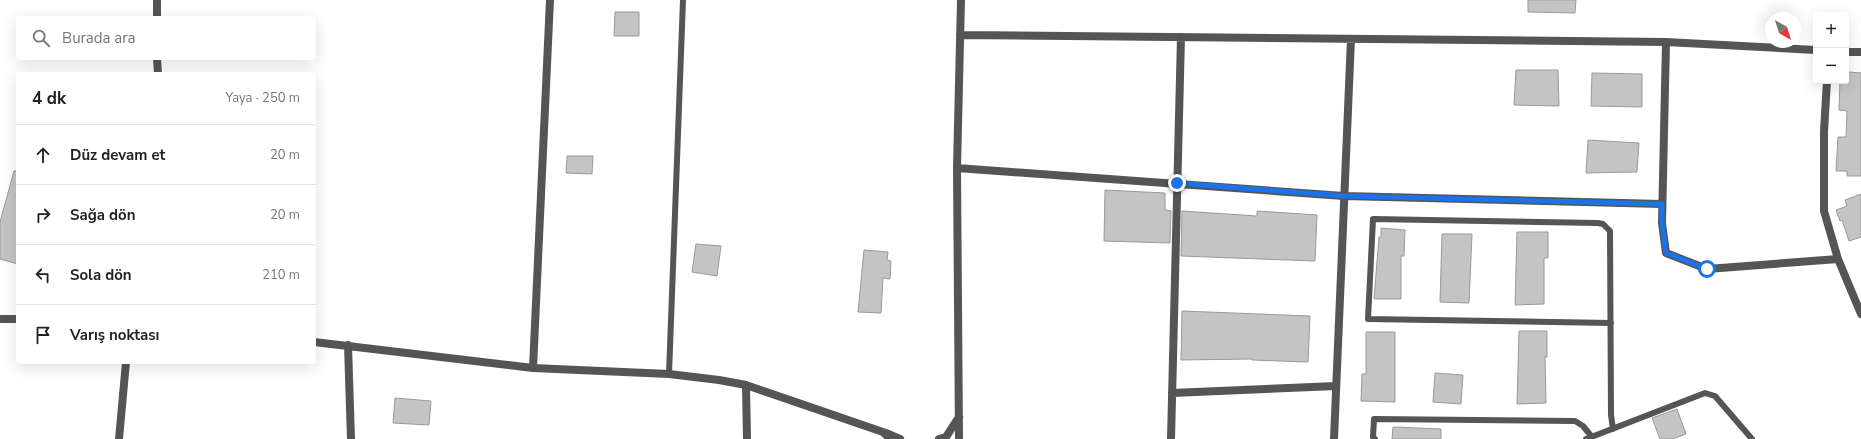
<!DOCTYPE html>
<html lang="tr">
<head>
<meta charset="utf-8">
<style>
	:root { --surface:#fff; --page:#f6f6f6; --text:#222; --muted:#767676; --line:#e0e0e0 }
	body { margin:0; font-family:"Nunito Sans",sans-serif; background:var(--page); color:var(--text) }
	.controls { position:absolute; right:12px; top:12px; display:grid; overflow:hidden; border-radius:4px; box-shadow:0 4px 16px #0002 }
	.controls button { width:36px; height:36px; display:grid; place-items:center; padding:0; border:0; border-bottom:1px solid var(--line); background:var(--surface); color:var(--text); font:20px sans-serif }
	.compass { position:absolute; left:1765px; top:12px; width:36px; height:36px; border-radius:50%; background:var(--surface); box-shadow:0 4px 16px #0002; rotate:141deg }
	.stop { position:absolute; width:12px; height:12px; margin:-9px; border:3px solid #1a73e8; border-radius:50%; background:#fff }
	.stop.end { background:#1a73e8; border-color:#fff; box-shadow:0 1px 4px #0008 }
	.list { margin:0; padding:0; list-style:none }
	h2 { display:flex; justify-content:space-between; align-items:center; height:52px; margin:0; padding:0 16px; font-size:17px }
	h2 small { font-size:13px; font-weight:400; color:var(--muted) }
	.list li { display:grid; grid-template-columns:26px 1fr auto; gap:12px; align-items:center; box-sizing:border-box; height:60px; padding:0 16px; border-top:1px solid var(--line) }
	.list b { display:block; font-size:15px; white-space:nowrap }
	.list em { font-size:13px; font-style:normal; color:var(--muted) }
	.icon { flex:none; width:22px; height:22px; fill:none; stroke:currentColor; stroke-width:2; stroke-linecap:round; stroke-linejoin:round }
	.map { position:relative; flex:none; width:1861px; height:439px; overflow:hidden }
	.search { position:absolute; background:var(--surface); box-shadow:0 4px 16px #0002; left:16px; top:16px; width:300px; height:44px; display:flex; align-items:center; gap:10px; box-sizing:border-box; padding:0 14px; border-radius:4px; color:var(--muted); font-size:15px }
	.panel { position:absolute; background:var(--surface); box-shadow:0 4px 16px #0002; left:16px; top:72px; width:300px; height:292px; border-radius:4px }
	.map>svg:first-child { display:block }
	.building { fill:#c4c4c4; stroke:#999 }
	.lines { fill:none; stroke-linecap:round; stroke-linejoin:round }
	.lane { stroke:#555; stroke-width:6 }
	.street { stroke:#555; stroke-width:8 }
	.route { stroke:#1a73e8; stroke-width:5 }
</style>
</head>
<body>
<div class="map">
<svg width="1861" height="439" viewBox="0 0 1861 439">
	<rect width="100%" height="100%" fill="#fff"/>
	<path class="building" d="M1528,0H1576L1575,13L1528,12Z
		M615,12H639V36H614Z
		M1516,70H1558L1559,106L1514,105Z
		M1849,72L1861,73V176H1847V171H1836L1838,137H1846L1847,111L1839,110L1840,81H1846Z
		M1592,73L1642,74V107L1591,106Z
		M1588,140L1639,143L1637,172L1586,173Z
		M567,156H593L592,174L566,173Z
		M14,171H18V264L0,259V222Z
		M1105,190L1165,193V210L1171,211L1170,243L1104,241Z
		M1861,194V237L1849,241L1842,220L1840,221L1836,210L1847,206L1845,200Z
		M1182,211L1257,216V211L1317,215L1315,261L1181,256Z
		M1381,228L1405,230L1404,256H1401V299H1374L1379,237H1381Z
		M1517,232H1548V258H1544V304L1515,305Z
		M1442,234H1472L1469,303L1440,302Z
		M696,244L721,246L717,276L692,272Z
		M864,250L888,252L887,260L891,261L890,279L883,278L881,313L858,312Z
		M1182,311L1310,316L1308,362L1252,360V359L1181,360Z
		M1519,331H1547V357H1545L1546,403L1517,404Z
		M1366,332H1395V402L1361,401L1362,374H1366Z
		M1435,373L1463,375L1461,404L1433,402Z
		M395,398L431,401L429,425L393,423Z
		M1677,409L1686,434L1673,439H1660L1652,418Z
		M1393,427L1441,429V439H1392Z"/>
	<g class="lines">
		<path class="lane" d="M1611,323L1368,319L1373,219L1598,223L1603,224L1610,231L1611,415L1613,429
			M669,374L683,0
			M1375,439L1373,437L1374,419L1575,421L1583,426L1592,437
			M1586,439L1705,393L1715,396L1752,439"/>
		<path class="street" d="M157,0V18
			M960,35L1666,42L1816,50
			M1666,42L1662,223L1666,253L1707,269L1838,259
			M1846,52H1861
			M157,58L158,74
			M1827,81L1824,131V211L1838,259L1861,314
			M957,168L1344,196L1662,204
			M0,319H18
			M314,342L533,368L669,374L719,380L746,385L883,432L890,439
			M348,345L351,439
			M533,368L550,0
			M746,385L747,439
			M1172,393L1336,386
			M886,433L900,439
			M119,439L126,362
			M939,439L946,437L959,417
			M959,439L957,168L961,0
			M1171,439L1181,37
			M1334,439L1351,39"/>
	</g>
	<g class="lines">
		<path class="route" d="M1177,183L1344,196L1662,204V223L1666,253L1707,269"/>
	</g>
</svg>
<div class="controls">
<button>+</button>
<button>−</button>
</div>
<svg class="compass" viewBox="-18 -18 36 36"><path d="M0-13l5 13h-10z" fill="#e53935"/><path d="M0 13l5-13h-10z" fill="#767676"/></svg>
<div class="stop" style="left:1707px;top:269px"></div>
<div class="stop end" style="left:1177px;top:183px"></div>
<div class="search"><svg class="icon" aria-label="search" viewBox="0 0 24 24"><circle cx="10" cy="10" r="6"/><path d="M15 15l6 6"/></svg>Burada ara</div>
<section class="panel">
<h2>4 dk<small>Yaya · 250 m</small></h2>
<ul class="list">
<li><svg class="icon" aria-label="ahead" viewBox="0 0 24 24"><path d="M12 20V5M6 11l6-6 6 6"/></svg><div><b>Düz devam et</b></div><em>20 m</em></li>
<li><svg class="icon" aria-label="right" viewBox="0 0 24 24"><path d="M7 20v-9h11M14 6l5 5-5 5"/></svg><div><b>Sağa dön</b></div><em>20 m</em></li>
<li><svg class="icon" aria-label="left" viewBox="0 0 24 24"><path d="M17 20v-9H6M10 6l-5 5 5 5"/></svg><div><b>Sola dön</b></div><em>210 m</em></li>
<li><svg class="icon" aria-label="arrive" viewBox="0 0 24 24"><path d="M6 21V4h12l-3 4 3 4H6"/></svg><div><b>Varış noktası</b></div></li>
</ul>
</section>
</div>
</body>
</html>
